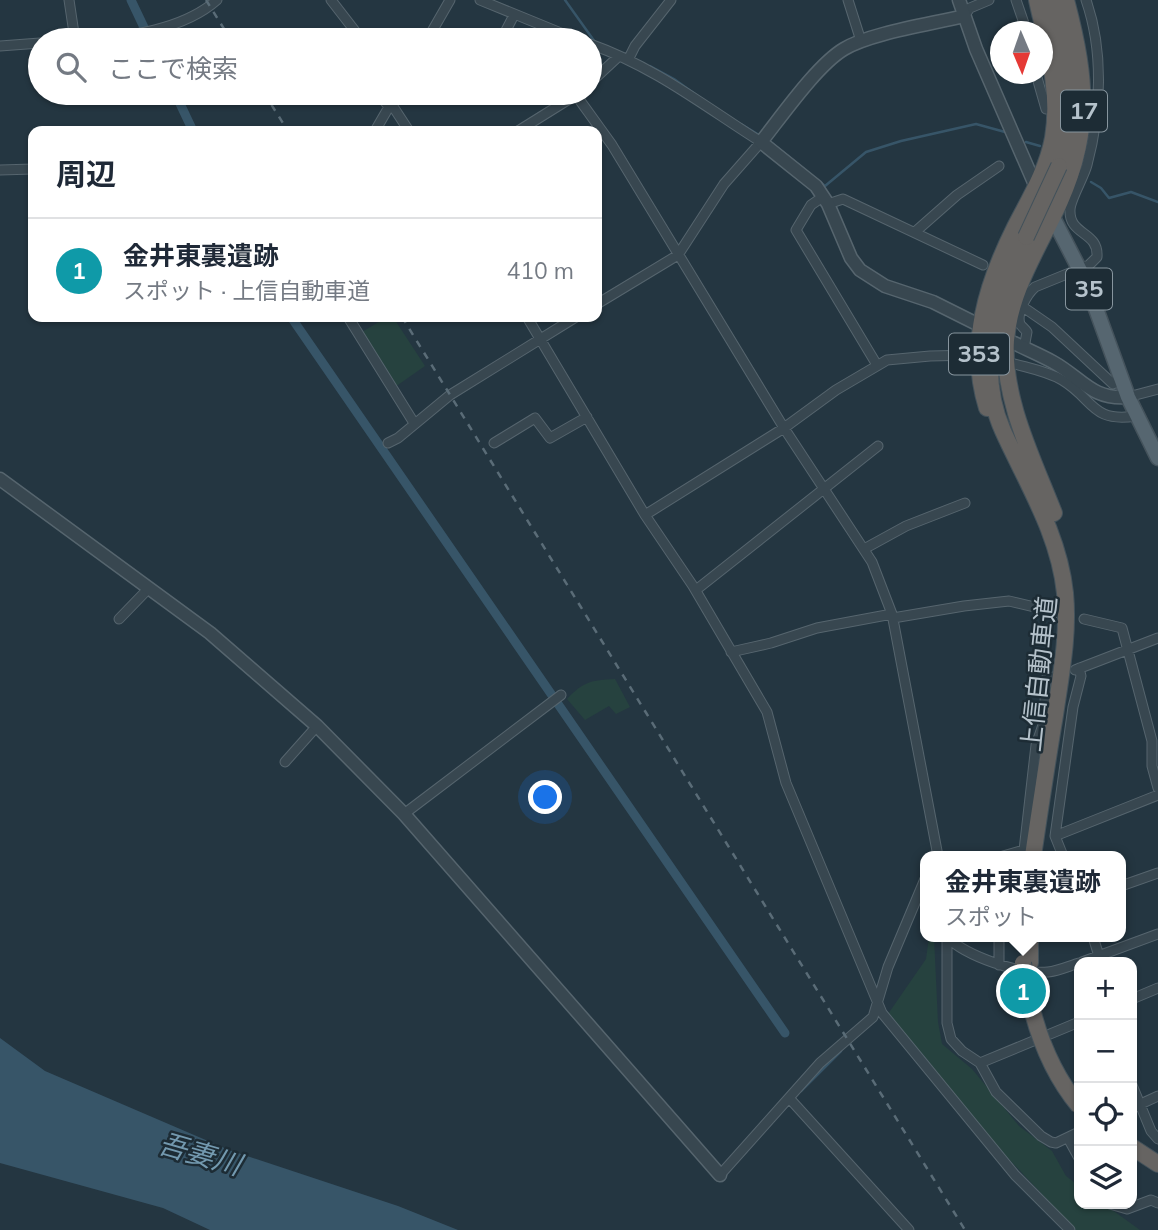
<!DOCTYPE html>
<html lang="ja">
<head>
<meta charset="utf-8">
<style>
	:root { --surface:#fff; --page:#f6f6f7; --text:#1f2937; --muted:#747a83; --line:#e0e1e3; --accent:#4e7290 }
	body { margin:0; font-family:Mulish,"Noto Sans JP",sans-serif; background:var(--page); color:var(--text) }
	.controls { position:absolute; right:21px; bottom:21px; display:grid; overflow:hidden; border-radius:14px; box-shadow:0 2px 5px #0004 }
	.controls button { width:63px; height:63px; display:grid; place-items:center; padding:0; border:0; border-bottom:2px solid var(--line); background:var(--surface); color:var(--text); font:35px sans-serif }
	.compass { position:absolute; left:990px; top:21px; width:63px; height:63px; border-radius:50%; background:var(--surface); box-shadow:0 2px 5px #0004; rotate:178deg }
	.you { position:absolute; left:546px; top:798px; width:24px; height:24px; margin:-18px; border:5px solid #fff; border-radius:50%; background:#1a73e8; box-shadow:0 0 0 10px #1a73e833 }
	.badge { display:grid; place-items:center; width:46px; height:46px; border-radius:50%; background:var(--accent); color:#fff; font-size:23px; font-weight:700 }
	.pin { position:absolute; translate:-50% -50%; border:4px solid #fff; box-shadow:0 2px 7px #0006 }
	.popup { position:absolute; left:920px; top:851px; width:206px; height:91px; box-sizing:border-box; display:grid; place-content:center; border-radius:14px; background:var(--surface); filter:drop-shadow(0 2px 5px #0005); font-size:23px; white-space:nowrap; color:var(--muted) }
	.popup b { font-size:26px; color:var(--text) }
	.popup::after { content:''; position:absolute; left:50%; top:100%; margin-left:-14px; border:14px solid transparent; border-top-color:var(--surface) }
	.list { margin:0; padding:0; list-style:none }
	h2 { display:flex; justify-content:space-between; align-items:center; height:91px; margin:0; padding:0 28px; font-size:30px }
	h2 small { font-size:23px; font-weight:400; color:var(--muted) }
	.list li { display:grid; grid-template-columns:46px 1fr auto; gap:21px; align-items:center; box-sizing:border-box; height:105px; padding:0 28px; border-top:2px solid var(--line) }
	.list b { display:block; font-size:26px; white-space:nowrap }
	.list p { margin:0; font-size:23px; white-space:nowrap; color:var(--muted) }
	.list em { font-size:23px; font-style:normal; color:var(--muted) }
	.icon { flex:none; width:38px; height:38px; fill:none; stroke:currentColor; stroke-width:2; stroke-linecap:round; stroke-linejoin:round }
	.map { position:relative; flex:none; width:1158px; height:1230px; overflow:hidden }
	.search { position:absolute; background:var(--surface); box-shadow:0 2px 5px #0004; left:28px; top:28px; width:574px; height:77px; display:flex; align-items:center; gap:18px; box-sizing:border-box; padding:0 24px; border-radius:38px; color:var(--muted); font-size:26px }
	.panel { position:absolute; background:var(--surface); box-shadow:0 2px 5px #0004; left:28px; top:126px; width:574px; height:196px; border-radius:14px }
	.map>svg:first-child { display:block }
	.green { fill:#26423f }
	.water { fill:#375568 }
	.lines { fill:none; stroke-linecap:round; stroke-linejoin:round }
	.stream { stroke:#375568; stroke-width:2.5 }
	.canal { stroke:#375568; stroke-width:9 }
	.minor-casing { stroke:#56656e; stroke-width:11 }
	.tertiary-casing { stroke:#56656e; stroke-width:15 }
	.primary-casing { stroke:#45535c; stroke-width:17 }
	.trunk-casing { stroke:#43525b; stroke-width:18 }
	.minor { stroke:#384750; stroke-width:9 }
	.tertiary { stroke:#384750; stroke-width:12 }
	.primary { stroke:#566670; stroke-width:14 }
	.trunk { stroke:#666462; stroke-width:16 }
	.rail { stroke:#5a6c77; stroke-width:2.5; stroke-dasharray:7 7; stroke-linecap:butt }
	.trunk-bridge-casing { stroke:#43525b; stroke-width:18; stroke-linecap:butt }
	.trunk-bridge { stroke:#666462; stroke-width:16 }
	.labels { text-anchor:middle; stroke-width:5; stroke-linejoin:round; paint-order:stroke }
	.shield { fill:#1d2c35; stroke:#87959e; stroke-width:2 }
	.shield-label { font-size:24px; font-weight:bold; fill:#b5c2cb }
	.street-label { font-size:26px; fill:#b5c2cb; stroke:#1d2c35 }
	.water-label { font-size:28px; font-style:italic; fill:#7399af; stroke:#1d2c35 }
</style>
</head>
<body>
<div class="map">
<svg width="1158" height="1230" viewBox="0 0 1158 1230">
	<rect width="100%" height="100%" fill="#243641"/>
	<path class="green" d="M387,317H393L425,366L395,387L362,332Z
		M615,679L630,707L616,714L609,706L585,720L567,699C583,682 591,680 615,679Z
		M929,937H934L938,1022L942,1044L972,1069L1019,1126L1052,1151L1066,1176L1079,1186V1204H1104L1140,1230H1076L990,1139L888,1014L926,959Z"/>
	<path class="water" d="M0,1038L45,1071L229,1150L398,1206L458,1230H210L163,1208L0,1163Z"/>
	<g class="lines">
		<path class="stream" d="M565,0L595,42
			M650,66L674,79L695,94
			M741,124L759,135
			M768,140L804,169
			M1026,142L1040,146
			M820,182L825,186L866,152L901,141L976,124L1005,132
			M1091,182L1101,188L1109,198L1131,192L1158,202
			M801,1091L841,1051"/>
		<path class="canal" d="M131,0L150,40
			M175,93L193,131
			M291,317L785,1033"/>
		<defs>
			<path id="minor" d="M69,0L75,40
				M331,0L362,40
				M480,0L578,40
				M848,0L861,41
				M1016,0L1027,32
				M964,16L970,8L989,0
				M86,40C130,36 183,30 217,0
				M427,40L450,0
				M501,40L514,15
				M590,44C655,67 704,106 761,142L724,184L678,255L597,304
				M0,46L40,43
				M628,60L635,46L671,0
				M1036,74L1046,109
				M590,83L619,56
				M378,93L390,108
				M576,95L612,145L784,428L872,562L892,614L938,856
				M392,105L409,131
				M375,131L397,93
				M518,131L579,93
				M0,170L33,169
				M824,196L811,205L796,230L877,365
				M828,204L843,199L983,265
				M915,232L957,195L999,166
				M1023,307L1052,327L1113,384
				M348,317L414,423
				M527,317L645,515L693,586L767,712L786,783L882,1013L1015,1175L1070,1230
				M1024,348L1027,332C1025,329 1022,327 1020,324C1016,313 1027,294 1035,287L1089,265L1097,257C1099,231 1069,236 1070,210C1070,200 1084,177 1087,165C1101,112 1104,52 1086,0
				M1011,363C1028,368 1047,371 1062,380C1094,399 1091,423 1136,416
				M1128,397L1158,389
				M388,443L398,438L450,395L576,317
				M494,443L535,418L550,438L587,417
				M645,515L784,428L836,390L887,360L930,356L974,355
				M864,549L906,526L965,503
				M696,590L878,446
				M893,618L964,606L1009,601L1064,614
				M119,619L149,588
				M1084,619L1122,628L1152,741V766L1158,788
				M731,652L771,643L817,628L892,614
				M1079,668L1081,676L1073,707L1055,836L1158,795
				M1075,670L1158,638
				M285,762L317,726
				M404,814L561,695
				M1055,836L1063,856
				M1003,856L1024,850L1036,745L1044,722L1046,679L1057,676
				M1121,886L1158,873
				M947,937C966,956 1020,975 1048,972C1058,971 1069,966 1079,963
				M999,937V965
				M1093,937L1099,956
				M947,938V1023L951,1039L962,1051L980,1063L996,1092L1041,1136L1051,1142L1056,1143L1079,1132
				M1082,962L1158,934
				M1132,999L1158,988
				M980,1063L1079,1022
				M1132,1085L1151,1131L1158,1139
				M790,1099L909,1230
				M1132,1108L1158,1096
				M1068,1138L1079,1158
				M720,1175L820,1063L873,1017L888,967L925,879
				M1110,1204L1127,1209L1151,1200L1158,1203"/>
			<path id="tertiary" d="M959,0L976,49L1036,187
				M964,16C932,24 870,33 844,49C817,65 781,117 761,142L816,186L828,204L851,258L860,270L885,286L933,302L975,323
				M1012,342C1026,349 1040,355 1053,362C1082,378 1091,400 1128,397
				M0,479L210,633L317,726L404,814L720,1175"/>
			<path id="primary" d="M1049,210L1087,284L1128,397L1158,458"/>
			<path id="trunk" d="M1051,0C1064,63 1076,102 1059,166
				M1026,237C996,294 975,369 1003,431C1027,484 1059,534 1065,593C1069,634 1061,674 1055,715C1047,762 1040,809 1033,856
				M987,408C967,345 987,283 1015,227C1030,198 1047,170 1053,138C1061,90 1047,46 1037,0
				M1054,513C1033,459 1002,398 1006,340C1010,294 1033,257 1053,216C1092,138 1088,83 1066,0
				M1030,963V937
				M1132,1147L1158,1164"/>
		</defs>
		<use href="#minor" class="minor-casing"/>
		<use href="#tertiary" class="tertiary-casing"/>
		<use href="#primary" class="primary-casing"/>
		<use href="#trunk" class="trunk-casing"/>
		<use href="#minor" class="minor"/>
		<use href="#tertiary" class="tertiary"/>
		<use href="#primary" class="primary"/>
		<use href="#trunk" class="trunk"/>
		<path class="rail" d="M206,0L231,40
			M264,93L288,131
			M402,317L965,1230"/>
		<defs>
			<path id="trunk-bridge" d="M1026,237L1059,166
				M1023,963C1030,1015 1045,1065 1079,1106"/>
		</defs>
		<use href="#trunk-bridge" class="trunk-bridge-casing"/>
		<use href="#trunk-bridge" class="trunk-bridge"/>
	</g>
	<g class="labels">
		<g class="shield">
			<rect x="1061" y="90.5" width="46" height="41" rx="5"/>
			<rect x="1066" y="268.5" width="46" height="41" rx="5"/>
			<rect x="949" y="333.5" width="60" height="41" rx="5"/>
		</g>
		<g class="shield-label">
			<text x="1084" y="119">17</text>
			<text x="1089" y="297">35</text>
			<text x="979" y="362">353</text>
		</g>
		<g class="street-label">
			<text transform="translate(1039 674) rotate(-84)" y="9">上信自動車道</text>
		</g>
		<g class="water-label">
			<text transform="translate(200 1154) rotate(16)" y="10">吾妻川</text>
		</g>
	</g>
</svg>
<div class="controls">
<button>+</button>
<button>−</button>
<button><svg class="icon" aria-label="locate" viewBox="0 0 24 24"><circle cx="12" cy="12" r="6"/><path d="M12 2v4M12 18v4M2 12h4M18 12h4"/></svg></button>
<button><svg class="icon" aria-label="layers" viewBox="0 0 24 24"><path d="M12 4l9 5-9 5-9-5zM3 14l9 5 9-5"/></svg></button>
</div>
<svg class="compass" viewBox="-18 -18 36 36"><path d="M0-13l5 13h-10z" fill="#e53935"/><path d="M0 13l5-13h-10z" fill="#747a83"/></svg>
<div class="you"></div>
<div class="pin badge" style="left:1023px;top:991px;background:#0f9aa8">1</div>
<div class="popup"><b>金井東裏遺跡</b>スポット</div>
<div class="search"><svg class="icon" aria-label="search" viewBox="0 0 24 24"><circle cx="10" cy="10" r="6"/><path d="M15 15l6 6"/></svg>ここで検索</div>
<section class="panel">
<h2>周辺<small></small></h2>
<ul class="list">
<li><span class="badge" style="background:#0f9aa8">1</span><div><b>金井東裏遺跡</b><p>スポット · 上信自動車道</p></div><em>410 m</em></li>
</ul>
</section>
</div>
</body>
</html>
